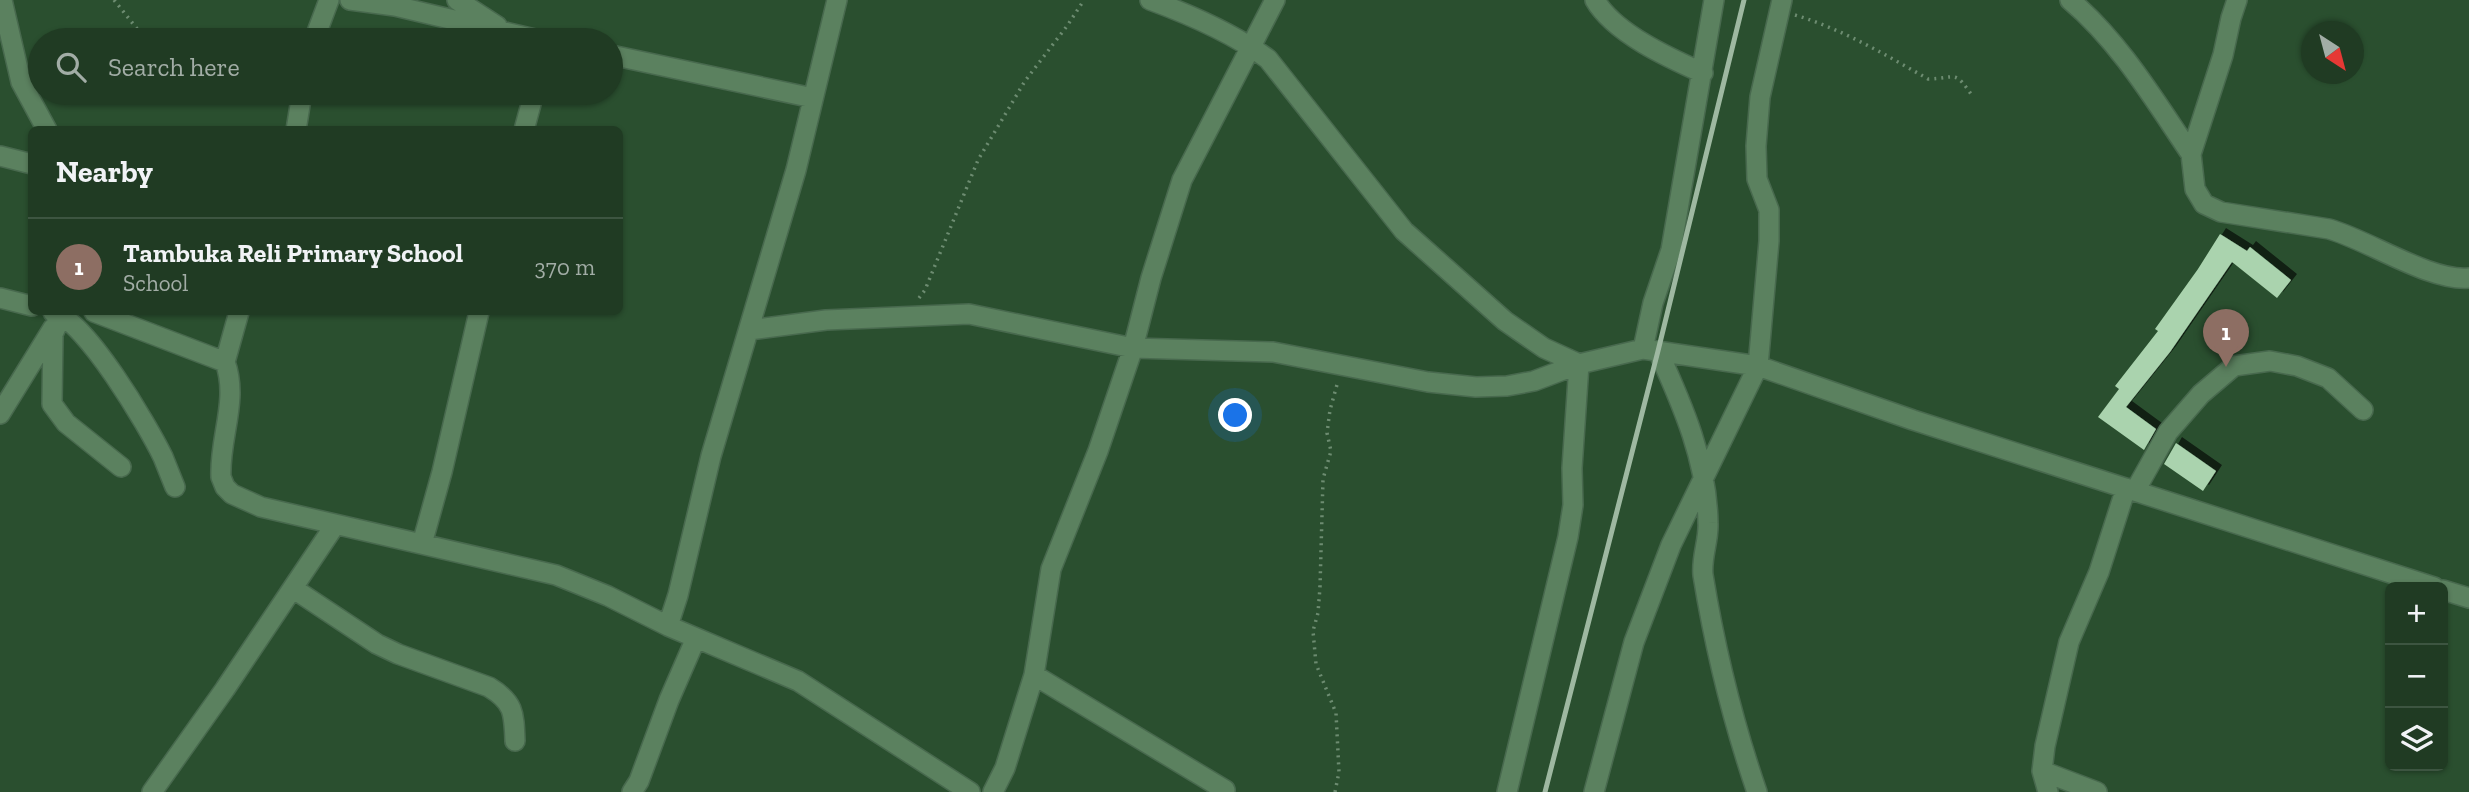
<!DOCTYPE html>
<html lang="en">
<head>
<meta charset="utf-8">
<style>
	:root { --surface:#203b23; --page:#28422b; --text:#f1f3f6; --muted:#a2ada6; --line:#3d5541; --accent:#bca0f2 }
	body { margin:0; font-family:"Zilla Slab",serif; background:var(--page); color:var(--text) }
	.controls { position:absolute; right:21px; bottom:21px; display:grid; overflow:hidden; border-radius:10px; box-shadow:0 2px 5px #0004 }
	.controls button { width:63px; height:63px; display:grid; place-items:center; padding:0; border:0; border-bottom:2px solid var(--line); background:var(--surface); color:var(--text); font:35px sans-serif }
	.compass { position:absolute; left:2301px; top:21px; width:63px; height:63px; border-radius:50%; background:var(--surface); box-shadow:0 2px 5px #0004; rotate:144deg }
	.you { position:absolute; left:1236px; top:416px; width:24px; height:24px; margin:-18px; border:5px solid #fff; border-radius:50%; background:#1a73e8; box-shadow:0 0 0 10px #1a73e833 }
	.badge { display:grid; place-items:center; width:46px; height:46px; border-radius:50%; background:var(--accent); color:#fff; font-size:23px; font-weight:700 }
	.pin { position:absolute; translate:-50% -58px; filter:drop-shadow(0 2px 4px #0008) }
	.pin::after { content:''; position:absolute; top:37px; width:24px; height:21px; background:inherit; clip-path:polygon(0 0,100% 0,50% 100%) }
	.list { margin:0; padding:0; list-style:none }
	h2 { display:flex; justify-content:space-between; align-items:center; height:91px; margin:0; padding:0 28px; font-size:30px }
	h2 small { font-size:23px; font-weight:400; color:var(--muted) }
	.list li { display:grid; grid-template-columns:46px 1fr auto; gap:21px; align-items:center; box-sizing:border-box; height:98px; padding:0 28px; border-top:2px solid var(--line) }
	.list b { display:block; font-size:26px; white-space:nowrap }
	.list p { margin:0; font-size:23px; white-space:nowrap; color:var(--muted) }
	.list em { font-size:23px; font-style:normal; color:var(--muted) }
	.icon { flex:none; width:38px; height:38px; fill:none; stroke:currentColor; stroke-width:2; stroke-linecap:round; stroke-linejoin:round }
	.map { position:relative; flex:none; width:2469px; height:792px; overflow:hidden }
	.search { position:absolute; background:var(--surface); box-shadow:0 2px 5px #0004; left:28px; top:28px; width:595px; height:77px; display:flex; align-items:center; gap:18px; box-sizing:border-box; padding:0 24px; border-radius:38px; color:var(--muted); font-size:26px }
	.panel { position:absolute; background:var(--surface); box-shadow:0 2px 5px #0004; left:28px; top:126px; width:595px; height:189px; border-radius:10px }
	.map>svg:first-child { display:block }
	.building { fill:#aad3ae; filter:url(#shadow) }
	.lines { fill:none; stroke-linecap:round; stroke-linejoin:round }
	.minor-casing { stroke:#48694e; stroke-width:22 }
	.path { stroke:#6d8c71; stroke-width:3.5; stroke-dasharray:2 5; stroke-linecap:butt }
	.minor { stroke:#5b815f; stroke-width:19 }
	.rail { stroke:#9eb8a1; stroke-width:5 }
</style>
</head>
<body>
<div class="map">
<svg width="2469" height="792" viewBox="0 0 2469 792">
	<defs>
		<filter id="shadow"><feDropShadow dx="6" dy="-6" stdDeviation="0" flood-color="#0009"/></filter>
	</defs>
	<rect width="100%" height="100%" fill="#2a4f2f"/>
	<path class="building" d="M2220,234L2247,251L2250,247L2291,280L2277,298L2232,262L2170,352L2126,407L2156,429L2144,450L2098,417L2119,389L2115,386L2158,331L2155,329L2198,269Z
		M2176,443L2216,471L2203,491L2164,464Z"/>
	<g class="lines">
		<defs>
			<path id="minor" d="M2,0L21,82L47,130
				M350,0L395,6L539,40
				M457,0L497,26
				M1150,0C1191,15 1233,33 1268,59L1404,231L1505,321L1544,348L1579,364L1572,468L1573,505L1568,537L1507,792
				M1595,0C1614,33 1669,58 1703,73
				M2070,0C2120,42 2155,101 2191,154
				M2237,0L2231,18L2223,55L2191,154L2195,189L2204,204L2221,212L2329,229C2368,240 2431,282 2469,278
				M314,40L329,0
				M611,55L813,98
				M296,130L302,93
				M524,130L534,93
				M0,156L32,164
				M0,298L32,306
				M53,312C85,319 148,426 163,457C167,467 171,477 175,487
				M94,312L225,362C239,400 219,438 221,477L225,487L232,494L261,507L556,575L608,596L668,626L798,681L970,792
				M62,314L53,334L52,404L66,423L121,467
				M749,330L826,320L969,314L1133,348L1273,352L1428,382L1476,387L1507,386L1534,381L1579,364L1643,349L1758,366L1913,420L2434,587
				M1643,349L1653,303L1671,250L1714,0
				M1658,351C1683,406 1707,461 1708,523C1709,540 1701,558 1703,575C1715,649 1733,722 1757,792
				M225,362L239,312
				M0,414L53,328
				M2135,491L2168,432L2201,394L2234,366L2270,361L2297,366L2328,378L2363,410
				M422,544L442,472L479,312
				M294,589L377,644L398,654L489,687C514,702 514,713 515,741
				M2443,590L2469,598
				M668,626L678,595L711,456L796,170L837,0
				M1034,675L1225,790
				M2042,771L2097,792
				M152,792L225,689L335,525
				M632,792L639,781L669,700L696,638
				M993,792L1005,768L1034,675L1051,569L1098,451L1133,348L1151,278L1182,180L1275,0
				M1594,792L1634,642L1671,545L1758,366L1769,241V210L1757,179L1756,146L1760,97L1782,0
				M2048,792L2042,771L2045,746L2069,642L2099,572L2126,488"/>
		</defs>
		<use href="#minor" class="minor-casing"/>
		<path class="path" d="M114,0L146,40
			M1795,15C1842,29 1886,55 1928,79C1958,78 1954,69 1973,97
			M919,298L925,290L978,160L1025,81L1067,26L1084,0
			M1335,792L1339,772L1336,713L1316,664L1313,631L1318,613L1320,587L1323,479L1331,451L1327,433L1330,410L1338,381"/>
		<use href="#minor" class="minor"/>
		<path class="rail" d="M1545,792L1658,351L1744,0"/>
	</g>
</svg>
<div class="controls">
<button>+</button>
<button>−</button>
<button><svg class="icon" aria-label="layers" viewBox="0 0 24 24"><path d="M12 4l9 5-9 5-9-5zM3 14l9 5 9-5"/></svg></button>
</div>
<svg class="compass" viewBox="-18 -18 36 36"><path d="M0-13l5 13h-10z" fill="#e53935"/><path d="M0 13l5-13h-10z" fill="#a2ada6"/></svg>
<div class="you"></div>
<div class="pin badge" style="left:2226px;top:367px;background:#8d6e63">1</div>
<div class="search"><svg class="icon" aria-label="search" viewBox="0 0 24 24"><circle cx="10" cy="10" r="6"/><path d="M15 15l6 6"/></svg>Search here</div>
<section class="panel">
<h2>Nearby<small></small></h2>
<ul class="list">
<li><span class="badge" style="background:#8d6e63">1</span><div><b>Tambuka Reli Primary School</b><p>School</p></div><em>370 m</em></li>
</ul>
</section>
</div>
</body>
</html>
